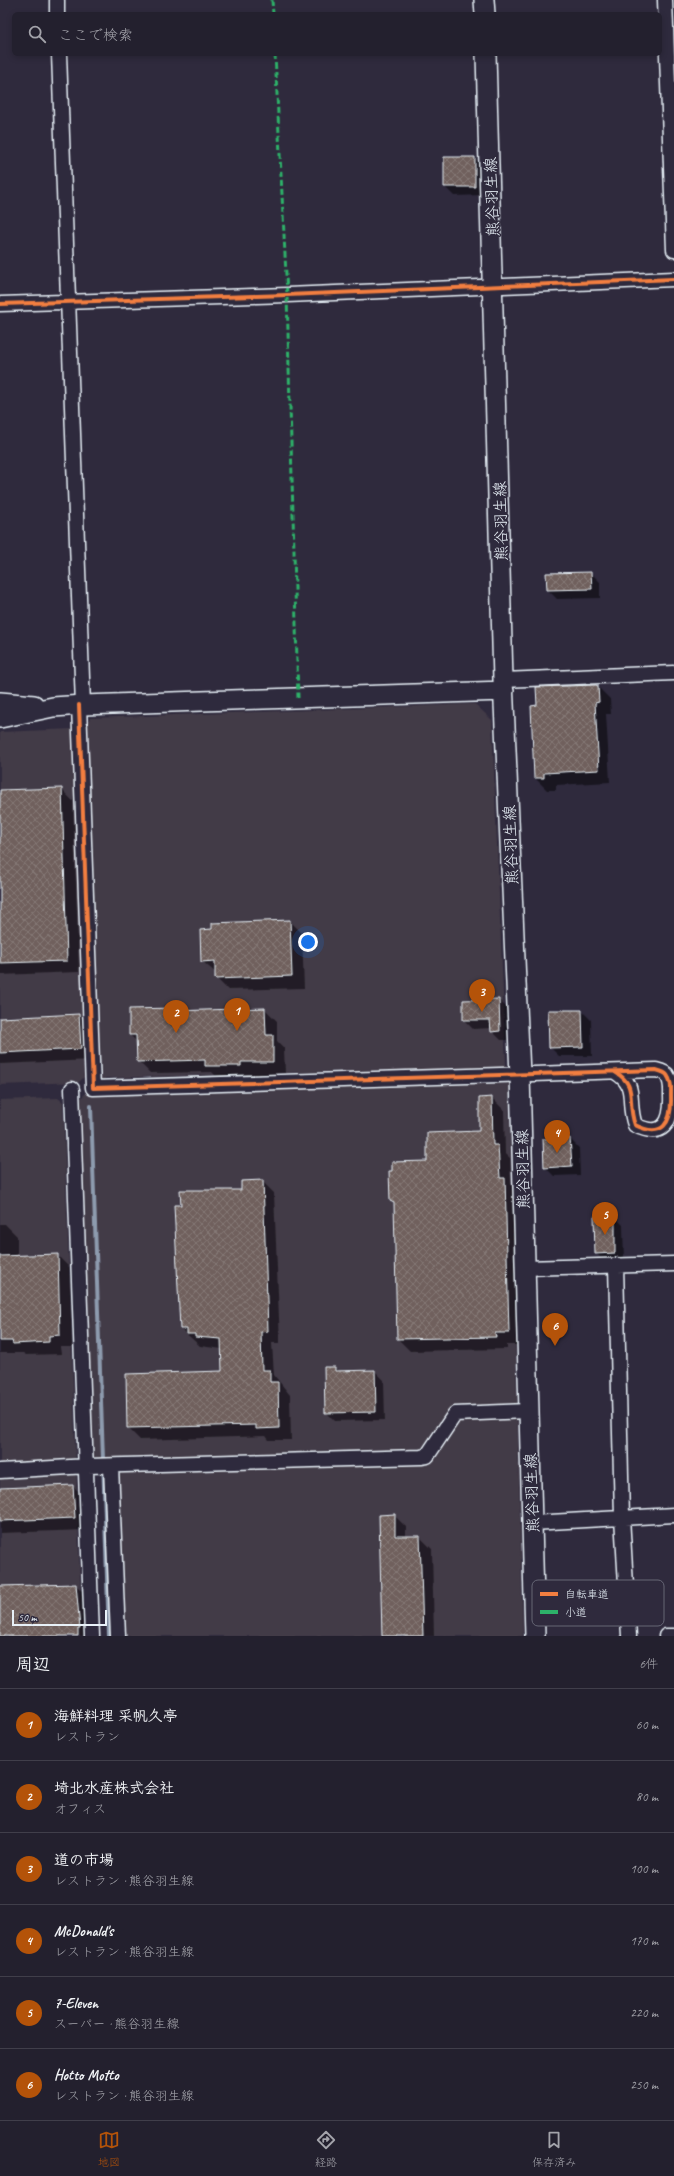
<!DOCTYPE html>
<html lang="ja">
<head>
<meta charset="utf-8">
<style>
	:root { --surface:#23202e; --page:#2b2836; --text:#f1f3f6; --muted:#a3a3aa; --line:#403e4a; --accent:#b45309 }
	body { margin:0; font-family:Caveat,"Klee One",sans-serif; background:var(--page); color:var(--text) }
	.scale { position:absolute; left:12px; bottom:10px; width:95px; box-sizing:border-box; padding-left:4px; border:2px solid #e8f1f8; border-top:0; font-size:11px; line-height:14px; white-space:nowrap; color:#e8f1f8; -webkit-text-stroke:3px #2f2a3d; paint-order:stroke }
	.you { position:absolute; left:308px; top:942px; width:14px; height:14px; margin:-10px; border:3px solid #fff; border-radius:50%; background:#1a73e8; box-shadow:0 0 0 6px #1a73e833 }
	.badge { display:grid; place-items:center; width:26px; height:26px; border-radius:50%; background:var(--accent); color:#fff; font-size:13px; font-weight:700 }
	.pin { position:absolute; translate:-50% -33px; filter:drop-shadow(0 1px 2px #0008) }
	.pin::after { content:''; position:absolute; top:21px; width:14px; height:12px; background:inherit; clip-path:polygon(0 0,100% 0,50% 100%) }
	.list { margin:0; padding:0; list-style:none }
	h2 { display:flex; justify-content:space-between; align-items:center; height:52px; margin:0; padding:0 16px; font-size:17px }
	h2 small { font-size:13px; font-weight:400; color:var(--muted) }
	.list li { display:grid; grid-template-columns:26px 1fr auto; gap:12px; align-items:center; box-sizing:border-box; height:72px; padding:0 16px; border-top:1px solid var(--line) }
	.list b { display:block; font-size:15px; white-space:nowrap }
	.list p { margin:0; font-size:13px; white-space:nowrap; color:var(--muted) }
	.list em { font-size:13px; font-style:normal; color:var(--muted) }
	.icon { flex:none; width:22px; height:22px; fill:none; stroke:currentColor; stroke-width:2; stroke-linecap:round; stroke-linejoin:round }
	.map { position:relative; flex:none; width:674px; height:1636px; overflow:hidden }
	.search { position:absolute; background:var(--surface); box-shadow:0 2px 6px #0003; left:12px; right:12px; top:12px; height:44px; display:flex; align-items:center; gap:10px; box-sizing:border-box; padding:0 14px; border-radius:6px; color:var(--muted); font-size:15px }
	.sheet { height:484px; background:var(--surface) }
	nav { display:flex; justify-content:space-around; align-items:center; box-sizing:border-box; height:56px; border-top:1px solid var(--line); background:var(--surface); font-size:11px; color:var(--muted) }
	nav a { display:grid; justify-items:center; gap:2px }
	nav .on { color:var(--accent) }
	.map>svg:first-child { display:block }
	.built { fill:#423a47 }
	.shadow { fill:#0007 }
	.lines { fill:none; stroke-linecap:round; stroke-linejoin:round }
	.stream { stroke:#8d9bae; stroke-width:4 }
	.building { fill:url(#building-cross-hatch); stroke:#e8f1f8 }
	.street-casing { stroke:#e8f1f8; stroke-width:17 }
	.secondary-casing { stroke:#e8f1f8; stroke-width:22 }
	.street { stroke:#2f2a3d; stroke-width:14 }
	.secondary { stroke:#2f2a3d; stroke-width:19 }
	.quiet { stroke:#2db169; stroke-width:3; stroke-dasharray:6 3; stroke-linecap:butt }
	.cycleway-casing { stroke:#2f2a3d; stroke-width:6 }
	.cycleway { stroke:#f27e40; stroke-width:4 }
	.labels { text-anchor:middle; stroke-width:3; stroke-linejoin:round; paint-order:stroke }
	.street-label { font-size:16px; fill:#e8f1f8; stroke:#2f2a3d }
	.key { fill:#2f2a3d; stroke:#666675; stroke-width:1 }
	.key-label { font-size:11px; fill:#e8f1f8 }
</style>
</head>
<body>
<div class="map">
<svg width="674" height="1636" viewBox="0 0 674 1636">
	<defs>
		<pattern id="building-cross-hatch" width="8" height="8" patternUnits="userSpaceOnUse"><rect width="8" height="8" fill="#6f615d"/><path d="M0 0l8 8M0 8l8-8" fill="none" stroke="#847875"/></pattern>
	</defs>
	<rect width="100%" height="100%" fill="#2f2a3d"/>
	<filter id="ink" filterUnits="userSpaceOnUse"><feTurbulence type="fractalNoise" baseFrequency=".025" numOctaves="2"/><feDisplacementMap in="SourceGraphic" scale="8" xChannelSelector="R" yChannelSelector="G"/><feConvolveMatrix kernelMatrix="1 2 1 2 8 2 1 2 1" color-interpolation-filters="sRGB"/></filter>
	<g filter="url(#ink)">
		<path class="built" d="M475,704L492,720L506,1067L105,1078L104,1080H97L86,724L90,718Z
			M73,729L84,1077L79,1082L0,1085V732Z
			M509,1083L523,1636H120L114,1465H90L77,1102L87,1092Z
			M58,1098L63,1102L82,1636H0V1100Z"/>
		<path class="shadow" d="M475,158L484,167V195L454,196L445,187Z
			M591,573L600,582V598L557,599L548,590L547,574Z
			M598,687L610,699L611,714H606L610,782L556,785V790H547L535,778L532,706Z
			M61,789L73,801L79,972L0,975V791Z
			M290,921L302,933L304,988L228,990L216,978V973L202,961Z
			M499,1000L508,1009L509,1040H501L492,1031V1028L473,1029L464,1020Z
			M174,1009L177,1012L265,1009L277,1021V1041L284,1048L285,1073L253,1074V1077L218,1078L212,1072L150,1073L138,1061L137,1042L130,1035Z
			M549,1011H582L591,1020L592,1056H559L550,1047Z
			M79,1015L90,1027L92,1060L0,1064V1019Z
			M492,1098L504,1110L505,1153L510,1158L511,1185L517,1191L521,1345H507V1349L410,1351L398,1339L395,1205L391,1200L428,1162L480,1132Z
			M570,1139L579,1148L580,1175L554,1176L545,1167Z
			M262,1181L274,1193L280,1343H272L274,1375L290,1395L291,1440H269L266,1436L140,1440L128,1428L223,1372L222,1349L200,1346L181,1329L182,1206L242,1191Z
			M614,1216L623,1225L624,1262H605L596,1253Z
			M0,1224H5L17,1236V1256L57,1255L69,1267L72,1347H60L61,1354L26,1355L23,1353H0Z
			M335,1368L339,1372L375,1371L384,1380L385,1420L335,1421L326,1412Z
			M73,1486L85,1498L86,1530L0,1533V1489Z
			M394,1515L406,1527V1537H420L432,1549L434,1636H383Z
			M76,1585L87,1596L91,1636H0V1588Z"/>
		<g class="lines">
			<path class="stream" d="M91,1106L109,1636"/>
		</g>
		<path class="building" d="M444,157H475V187H444Z
			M591,572L592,589L547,590L546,573Z
			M596,685L598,686L599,702L595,703L599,770L544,773V778H534L531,706L537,705L536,687Z
			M62,788L67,961L0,963V790Z
			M290,920L292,976L215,979V961L201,962L200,930L212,929V923Z
			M499,999L500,1031L491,1032L490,1020H463V1000Z
			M175,1008V1011L265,1008L266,1035H273V1062H241V1066H205V1060L137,1062L136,1035H129V1009Z
			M548,1010H582L583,1047L549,1048Z
			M79,1014L81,1049L0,1053V1018Z
			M492,1097L493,1145H498L500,1178H505L509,1333H495L496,1337L397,1339L394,1203L390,1201L389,1171H392V1162L427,1161V1133L479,1131V1098Z
			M570,1138L572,1166L544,1168L543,1139Z
			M263,1180L268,1331L261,1332L262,1370H270V1382H278L279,1428L256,1429V1425L127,1428L126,1374L222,1371L221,1339L195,1337V1334H187V1329H180L174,1205H181L180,1190H241V1181Z
			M615,1215V1253L595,1254L594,1216Z
			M58,1254L60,1335L49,1336V1342L13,1344L12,1341H0V1256Z
			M324,1367H335V1371L375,1370L376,1412L325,1413Z
			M73,1485L75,1518L0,1521V1488Z
			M395,1514V1536H420L423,1636H382L379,1515Z
			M76,1584L80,1629H78V1636H0V1586Z"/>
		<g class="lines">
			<defs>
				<path id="street" d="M57,0V14
					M665,0L674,250
					M59,54L83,705
					M0,304L287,295L674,279
					M503,680L674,673
					M79,705L93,1088L656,1070C660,1071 665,1072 667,1075C672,1082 671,1089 671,1096C672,1123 663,1139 635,1125C626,1101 639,1086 615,1072
					M72,1089L92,1636
					M616,1265L622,1517L629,1636
					M524,1268L674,1264
					M111,1466L118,1636
					M0,1471L88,1466L421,1457L427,1456L455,1414L528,1411
					M532,1523L674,1515
					M666,1636H674"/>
				<path id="secondary" d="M484,0L485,14
					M486,54L503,680L520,1075L535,1636
					M0,702L34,705
					M0,718L53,707L83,705L504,691"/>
			</defs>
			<use href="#street" class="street-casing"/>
			<use href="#secondary" class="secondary-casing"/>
			<use href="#street" class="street"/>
			<use href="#secondary" class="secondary"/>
			<path class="quiet" d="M272,0L273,14
				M275,54L287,295L298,698"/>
			<defs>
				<path id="cycleway" d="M0,304L287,295L674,279
					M79,705L93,1088L656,1070C660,1071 665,1072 667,1075C672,1082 671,1089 671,1096C672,1123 663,1139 635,1125C626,1101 639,1086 615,1072"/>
			</defs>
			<use href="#cycleway" class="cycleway-casing"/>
			<use href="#cycleway" class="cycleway"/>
		</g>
	</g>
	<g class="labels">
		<g class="street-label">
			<text transform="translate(491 197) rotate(-92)" y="6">熊谷羽生線</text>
			<text transform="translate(500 521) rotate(-91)" y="6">熊谷羽生線</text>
			<text transform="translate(510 845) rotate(-92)" y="6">熊谷羽生線</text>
			<text transform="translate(522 1169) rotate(-91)" y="6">熊谷羽生線</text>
			<text transform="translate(531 1493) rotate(-92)" y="6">熊谷羽生線</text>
		</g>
	</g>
	<rect x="532" y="1580" width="132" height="46" rx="6" class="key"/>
	<rect x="540" y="1592" width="18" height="4" fill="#f27e40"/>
	<rect x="540" y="1610" width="18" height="4" fill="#2db169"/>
	<g class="key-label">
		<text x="565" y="1598">自転車道</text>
		<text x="565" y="1616">小道</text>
	</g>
</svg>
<div class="scale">50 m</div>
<div class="you"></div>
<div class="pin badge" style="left:237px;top:1031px">1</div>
<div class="pin badge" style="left:176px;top:1033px">2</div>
<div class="pin badge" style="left:482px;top:1012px">3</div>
<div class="pin badge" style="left:557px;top:1153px">4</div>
<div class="pin badge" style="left:605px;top:1235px">5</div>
<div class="pin badge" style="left:555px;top:1346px">6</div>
<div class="search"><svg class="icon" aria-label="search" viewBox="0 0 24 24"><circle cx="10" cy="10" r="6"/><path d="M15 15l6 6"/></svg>ここで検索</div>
</div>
<section class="sheet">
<h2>周辺<small>6件</small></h2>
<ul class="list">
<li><span class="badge">1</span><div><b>海鮮料理 采帆久亭</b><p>レストラン</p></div><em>60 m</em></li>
<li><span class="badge">2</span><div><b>埼北水産株式会社</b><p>オフィス</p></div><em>80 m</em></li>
<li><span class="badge">3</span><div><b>道の市場</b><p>レストラン · 熊谷羽生線</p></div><em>100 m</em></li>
<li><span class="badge">4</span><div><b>McDonald's</b><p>レストラン · 熊谷羽生線</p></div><em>170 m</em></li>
<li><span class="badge">5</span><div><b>7-Eleven</b><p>スーパー · 熊谷羽生線</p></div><em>220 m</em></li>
<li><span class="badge">6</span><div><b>Hotto Motto</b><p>レストラン · 熊谷羽生線</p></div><em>250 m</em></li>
</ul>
</section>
<nav>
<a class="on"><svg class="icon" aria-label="map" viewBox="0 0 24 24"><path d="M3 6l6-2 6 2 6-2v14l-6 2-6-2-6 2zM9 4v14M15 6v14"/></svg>地図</a>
<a><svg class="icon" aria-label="directions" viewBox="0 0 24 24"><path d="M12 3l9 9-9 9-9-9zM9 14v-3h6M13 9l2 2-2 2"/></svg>経路</a>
<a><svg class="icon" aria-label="saved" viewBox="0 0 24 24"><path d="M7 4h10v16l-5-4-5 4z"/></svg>保存済み</a>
</nav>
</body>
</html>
